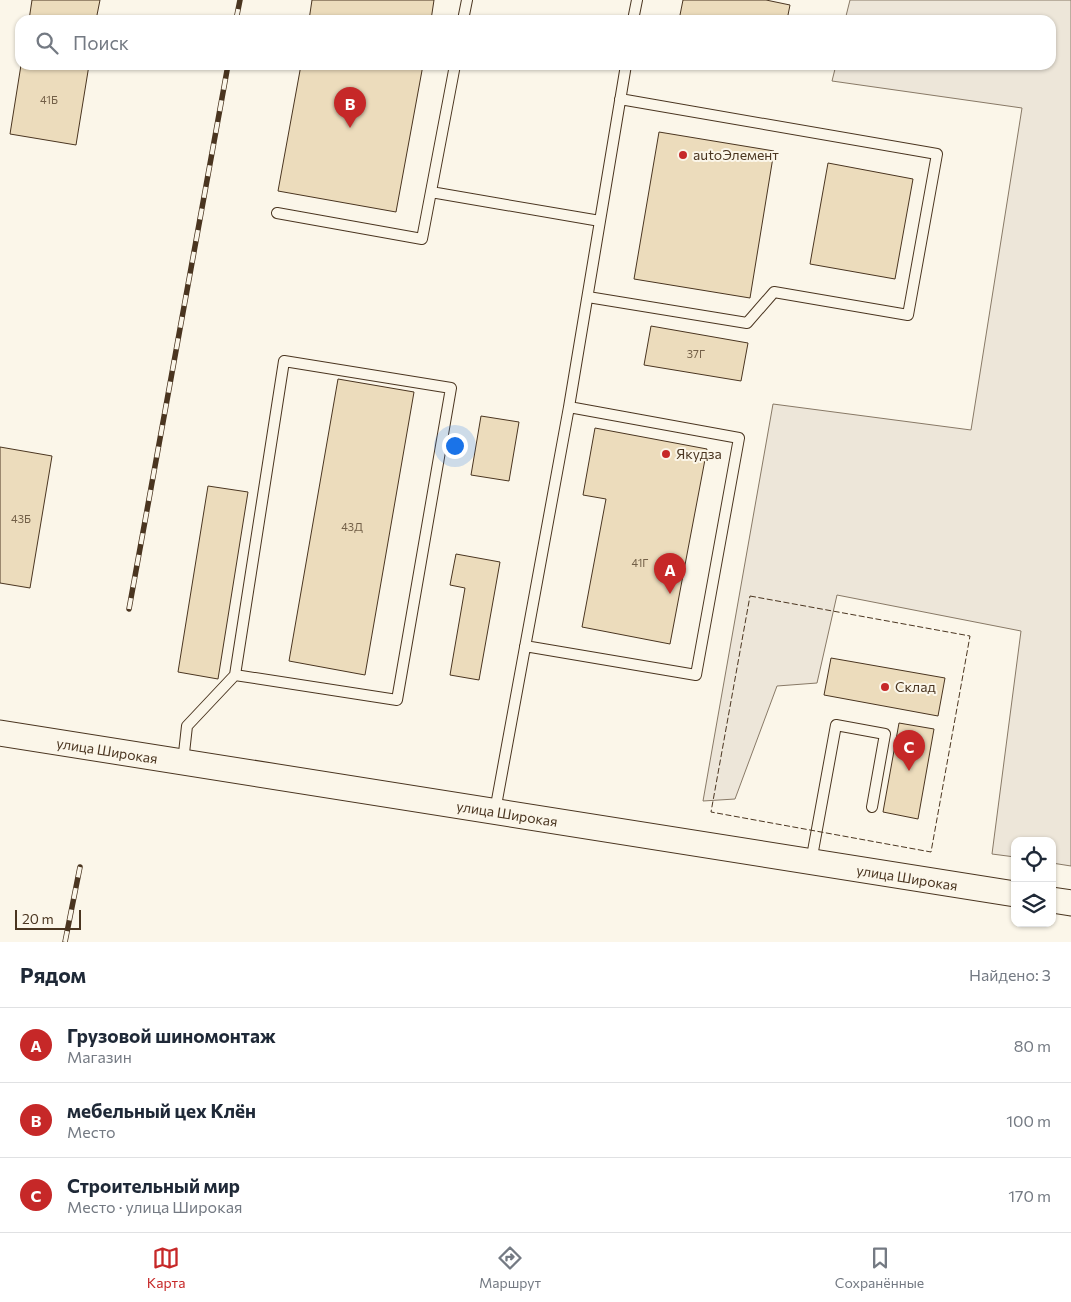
<!DOCTYPE html>
<html lang="ru">
<head>
<meta charset="utf-8">
<style>
	:root { --surface:#fff; --page:#f6f6f7; --text:#1f2937; --muted:#747a83; --line:#e0e1e3; --accent:#c62828 }
	body { margin:0; font-family:Commissioner,sans-serif; background:var(--page); color:var(--text) }
	.controls { position:absolute; right:15px; bottom:15px; display:grid; overflow:hidden; border-radius:10px; box-shadow:0 1px 4px #0004 }
	.controls button { width:45px; height:45px; display:grid; place-items:center; padding:0; border:0; border-bottom:1px solid var(--line); background:var(--surface); color:var(--text); font:25px sans-serif }
	.scale { position:absolute; left:15px; bottom:12px; width:66px; box-sizing:border-box; padding-left:5px; border:2px solid #4a3520; border-top:0; font-size:14px; line-height:18px; white-space:nowrap; color:#4a3520; -webkit-text-stroke:4px #fbf6e9; paint-order:stroke }
	.you { position:absolute; left:454px; top:445px; width:18px; height:18px; margin:-12px; border:4px solid #fff; border-radius:50%; background:#1a73e8; box-shadow:0 0 0 8px #1a73e833 }
	.badge { display:grid; place-items:center; width:32px; height:32px; border-radius:50%; background:var(--accent); color:#fff; font-size:16px; font-weight:700 }
	.pin { position:absolute; translate:-50% -41px; filter:drop-shadow(0 1px 2px #0008) }
	.pin::after { content:''; position:absolute; top:26px; width:18px; height:15px; background:inherit; clip-path:polygon(0 0,100% 0,50% 100%) }
	.list { margin:0; padding:0; list-style:none }
	h2 { display:flex; justify-content:space-between; align-items:center; height:65px; margin:0; padding:0 20px; font-size:21px }
	h2 small { font-size:16px; font-weight:400; color:var(--muted) }
	.list li { display:grid; grid-template-columns:32px 1fr auto; gap:15px; align-items:center; box-sizing:border-box; height:75px; padding:0 20px; border-top:1px solid var(--line) }
	.list b { display:block; font-size:19px; white-space:nowrap }
	.list p { margin:0; font-size:16px; white-space:nowrap; color:var(--muted) }
	.list em { font-size:16px; font-style:normal; color:var(--muted) }
	.icon { flex:none; width:28px; height:28px; fill:none; stroke:currentColor; stroke-width:2; stroke-linecap:round; stroke-linejoin:round }
	.map { position:relative; flex:none; width:1071px; height:942px; overflow:hidden }
	.search { position:absolute; background:var(--surface); box-shadow:0 1px 4px #0004; left:15px; right:15px; top:15px; height:55px; display:flex; align-items:center; gap:12px; box-sizing:border-box; padding:0 18px; border-radius:15px; color:var(--muted); font-size:19px }
	.sheet { height:290px; background:var(--surface) }
	nav { display:flex; justify-content:space-around; align-items:center; box-sizing:border-box; height:70px; border-top:1px solid var(--line); background:var(--surface); font-size:14px; color:var(--muted) }
	nav a { display:grid; justify-items:center; gap:2px }
	nav .on { color:var(--accent) }
	.map>svg:first-child { display:block }
	.green { fill:#ede6d9; stroke:#887966 }
	.building { fill:#ecdcbc; stroke:#4a3520 }
	.lines { fill:none; stroke-linecap:round; stroke-linejoin:round }
	.service-casing { stroke:#4a3520; stroke-width:12 }
	.tertiary-casing { stroke:#4a3520; stroke-width:27 }
	.service { stroke:#fbf6e9; stroke-width:10 }
	.tertiary { stroke:#fbf6e9; stroke-width:25 }
	.rail-casing { stroke:#4a3520; stroke-width:5.5 }
	.rail { stroke:#fbf6e9; stroke-width:4; stroke-dasharray:11; stroke-linecap:butt }
	.fence { stroke:#4a3520; stroke-width:1; stroke-dasharray:6 2.5; stroke-linecap:butt }
	.poi-dot { fill:#c62828; stroke:#fbf6e9; stroke-width:2 }
	.labels { text-anchor:middle; stroke-width:4; stroke-linejoin:round; paint-order:stroke }
	.number-label { font-size:11px; fill:#725f47 }
	.poi-label { font-size:14px; fill:#4a3520; stroke:#fbf6e9; text-anchor:start }
	.street-label { font-size:14px; fill:#4a3520; stroke:#fbf6e9 }
</style>
</head>
<body>
<div class="map">
<svg width="1071" height="942" viewBox="0 0 1071 942">
	<rect width="100%" height="100%" fill="#fbf6e9"/>
	<path class="green" d="M850,0H1071V866L1052,863V841H1015V857L992,854L1021,631L837,595L817,683L777,686L735,799L703,801L773,404L971,430L1022,108L832,81L836,65H1051V20H845Z"/>
	<path class="building" d="M32,0H100L96,20H29Z
		M312,0H434L431,20H309Z
		M683,0H766L790,5L787,20H679Z
		M21,65H89L76,145L10,134Z
		M301,65H423L396,212L278,191Z
		M659,132L774,151L750,298L634,279Z
		M828,163L913,179L895,279L810,264Z
		M651,326L748,343L741,381L644,365Z
		M338,379L414,392L365,675L289,661Z
		M481,416L519,422L509,481L471,475Z
		M595,428L707,449L670,644L582,627L606,499L583,495Z
		M0,447L52,456L30,588L0,583Z
		M208,486L248,492L218,679L178,672Z
		M456,554L500,562L479,680L450,675L465,588L450,585Z
		M831,658L945,678L938,716L824,695Z
		M899,723L934,729L918,819L883,812Z"/>
	<g class="lines">
		<defs>
			<path id="service" d="M463,20L467,0
				M633,20L637,0
				M431,192L600,221
				M277,213L422,239L455,65
				M588,297L747,323L774,292L908,315L937,154L620,99
				M569,407L626,65
				M183,762L187,726L235,675L284,361L451,388L397,700L235,675
				M495,811L569,407L739,438L696,675L525,646
				M811,862L836,725L885,734L872,807"/>
			<path id="tertiary" d="M0,733L1015,894
				M1052,900L1071,903"/>
		</defs>
		<use href="#service" class="service-casing"/>
		<use href="#tertiary" class="tertiary-casing"/>
		<use href="#service" class="service"/>
		<use href="#tertiary" class="tertiary"/>
		<defs>
			<path id="rail" d="M236,20L240,0
				M129,609L228,65
				M65,942L80,867"/>
		</defs>
		<use href="#rail" class="rail-casing"/>
		<use href="#rail" class="rail"/>
		<path class="fence" d="M750,596L970,636L931,852L711,812Z"/>
	</g>
	<g class="poi-dot">
		<circle cx="683" cy="155" r="5"/>
		<circle cx="666" cy="454" r="5"/>
		<circle cx="885" cy="687" r="5"/>
	</g>
	<g class="labels">
		<g class="number-label">
			<text x="49" y="104">41Б</text>
			<text x="696" y="358">37Г</text>
			<text x="21" y="523">43Б</text>
			<text x="352" y="531">43Д</text>
			<text x="640" y="567">41Г</text>
		</g>
		<g class="poi-label">
			<text x="693" y="160">autoЭлемент</text>
			<text x="676" y="459">Якудза</text>
			<text x="895" y="692">Склад</text>
		</g>
		<g class="street-label">
			<text transform="translate(107 751) rotate(9)" y="5">улица Широкая</text>
			<text transform="translate(507 814) rotate(9)" y="5">улица Широкая</text>
			<text transform="translate(907 878) rotate(9)" y="5">улица Широкая</text>
		</g>
	</g>
</svg>
<div class="controls">
<button><svg class="icon" aria-label="locate" viewBox="0 0 24 24"><circle cx="12" cy="12" r="6"/><path d="M12 2v4M12 18v4M2 12h4M18 12h4"/></svg></button>
<button><svg class="icon" aria-label="layers" viewBox="0 0 24 24"><path d="M12 4l9 5-9 5-9-5zM3 14l9 5 9-5"/></svg></button>
</div>
<div class="scale">20 m</div>
<div class="you"></div>
<div class="pin badge" style="left:670px;top:594px">A</div>
<div class="pin badge" style="left:350px;top:128px">B</div>
<div class="pin badge" style="left:909px;top:771px">C</div>
<div class="search"><svg class="icon" aria-label="search" viewBox="0 0 24 24"><circle cx="10" cy="10" r="6"/><path d="M15 15l6 6"/></svg>Поиск</div>
</div>
<section class="sheet">
<h2>Рядом<small>Найдено: 3</small></h2>
<ul class="list">
<li><span class="badge">A</span><div><b>Грузовой шиномонтаж</b><p>Магазин</p></div><em>80 m</em></li>
<li><span class="badge">B</span><div><b>мебельный цех Клён</b><p>Место</p></div><em>100 m</em></li>
<li><span class="badge">C</span><div><b>Строительный мир</b><p>Место · улица Широкая</p></div><em>170 m</em></li>
</ul>
</section>
<nav>
<a class="on"><svg class="icon" aria-label="map" viewBox="0 0 24 24"><path d="M3 6l6-2 6 2 6-2v14l-6 2-6-2-6 2zM9 4v14M15 6v14"/></svg>Карта</a>
<a><svg class="icon" aria-label="directions" viewBox="0 0 24 24"><path d="M12 3l9 9-9 9-9-9zM9 14v-3h6M13 9l2 2-2 2"/></svg>Маршрут</a>
<a><svg class="icon" aria-label="saved" viewBox="0 0 24 24"><path d="M7 4h10v16l-5-4-5 4z"/></svg>Сохранённые</a>
</nav>
</body>
</html>
